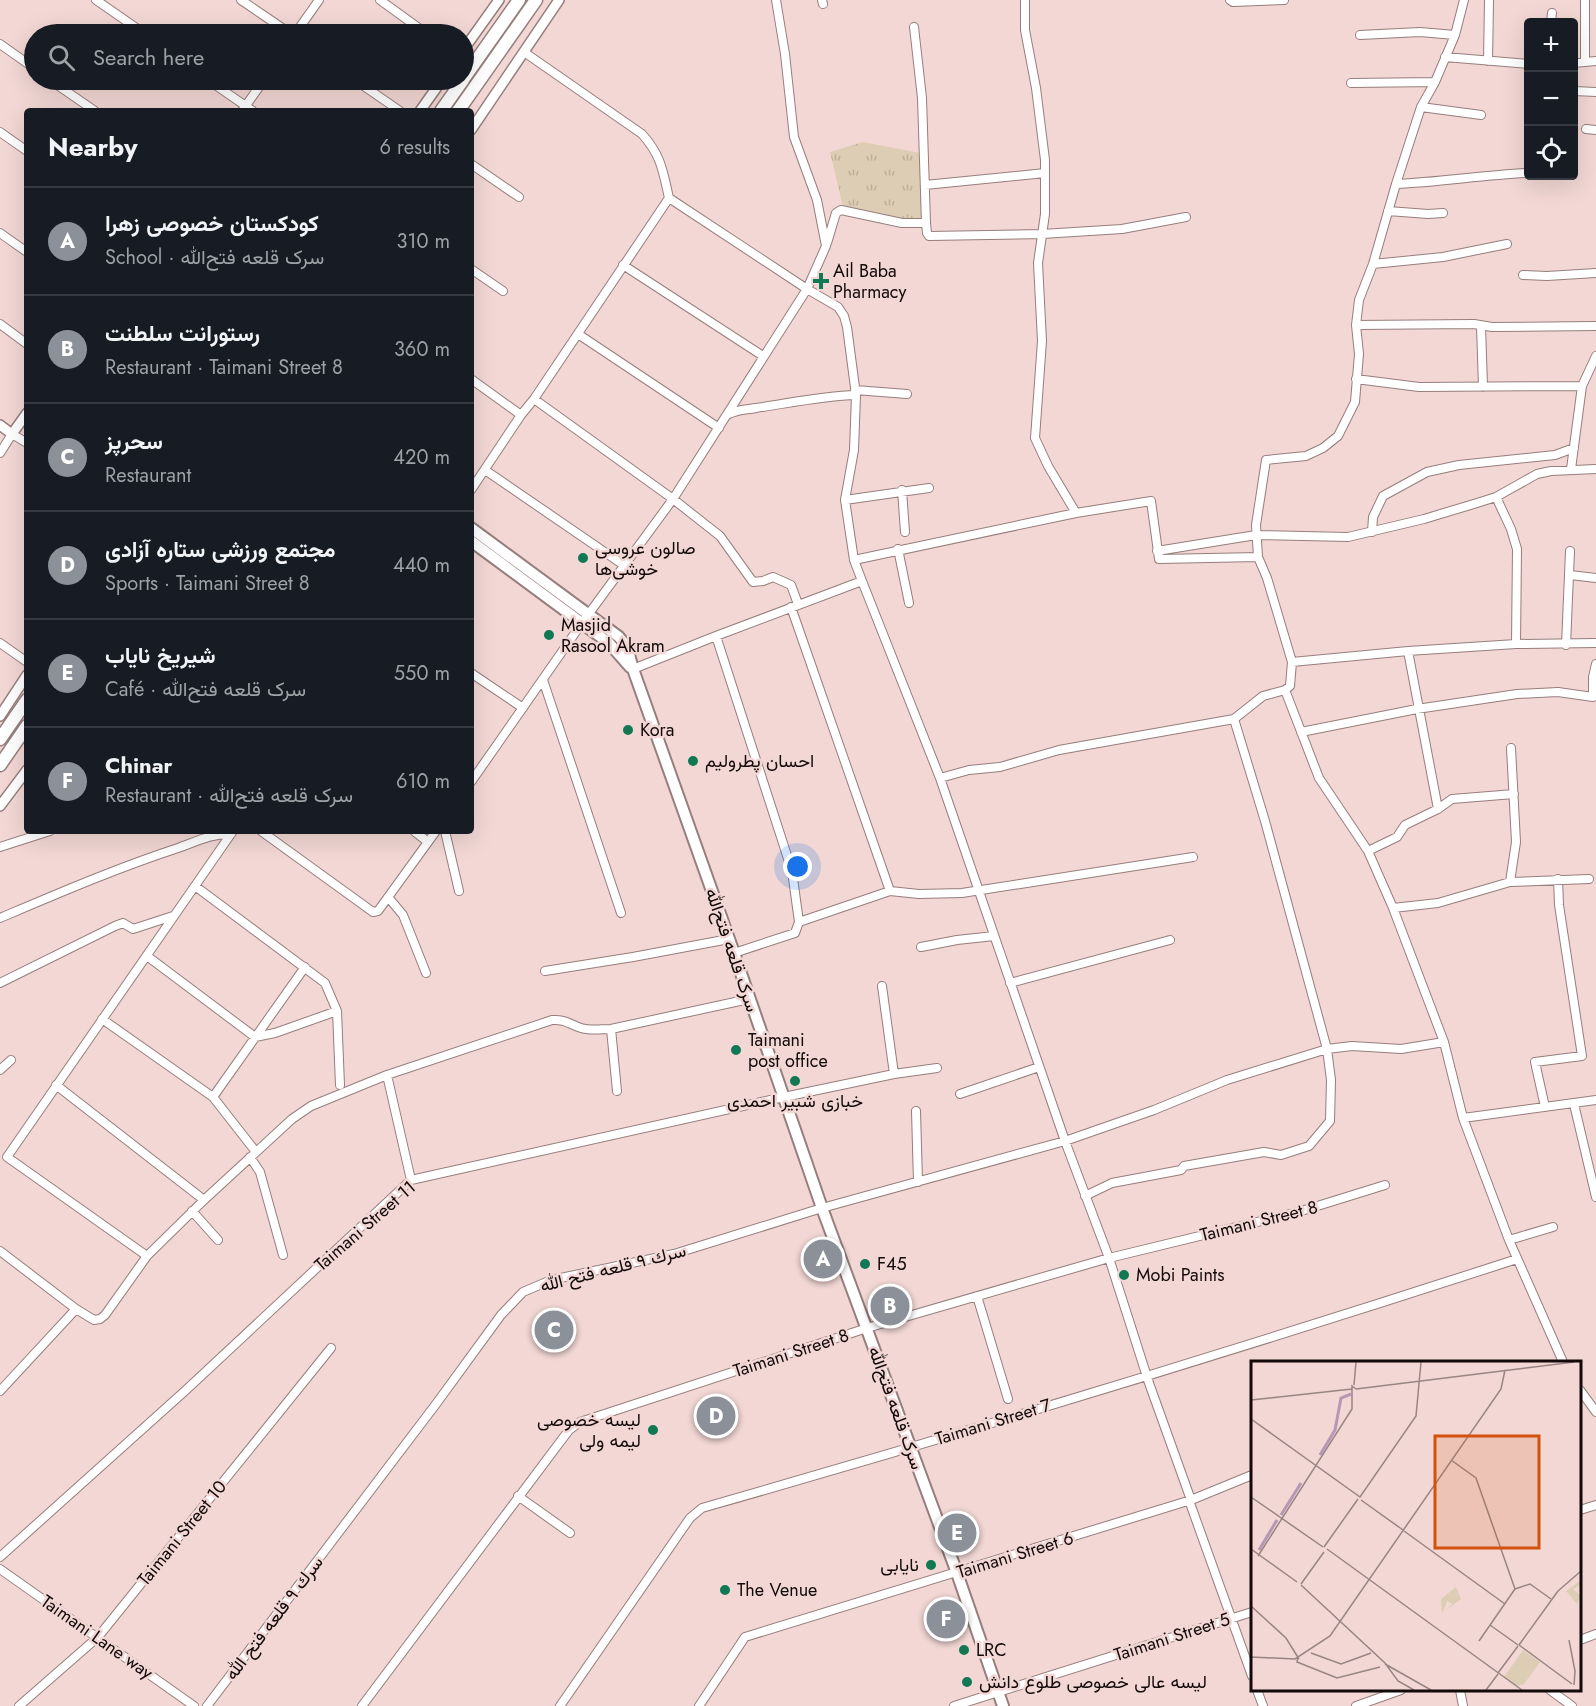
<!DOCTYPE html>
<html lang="en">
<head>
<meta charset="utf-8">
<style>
	:root { --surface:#171b24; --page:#242831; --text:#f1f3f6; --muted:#9ea1a6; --line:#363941; --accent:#8c9099 }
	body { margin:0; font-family:Jost,Vazirmatn,sans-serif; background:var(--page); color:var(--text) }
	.controls { position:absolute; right:18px; top:18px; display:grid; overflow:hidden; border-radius:6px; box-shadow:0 6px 24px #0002 }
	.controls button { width:54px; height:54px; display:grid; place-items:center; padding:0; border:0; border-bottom:2px solid var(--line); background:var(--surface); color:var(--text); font:30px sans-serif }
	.you { position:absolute; left:798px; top:867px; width:21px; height:21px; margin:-15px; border:4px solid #fff; border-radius:50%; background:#1a73e8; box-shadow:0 0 0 9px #1a73e833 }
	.badge { display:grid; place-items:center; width:39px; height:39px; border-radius:50%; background:var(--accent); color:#fff; font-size:20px; font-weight:700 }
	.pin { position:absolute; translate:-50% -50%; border:3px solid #fff; box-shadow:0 2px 6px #0006 }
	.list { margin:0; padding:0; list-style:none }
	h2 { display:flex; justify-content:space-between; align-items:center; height:78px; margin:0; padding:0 24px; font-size:26px }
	h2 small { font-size:20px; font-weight:400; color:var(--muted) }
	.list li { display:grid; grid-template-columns:39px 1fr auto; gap:18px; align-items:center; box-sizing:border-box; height:108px; padding:0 24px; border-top:2px solid var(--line) }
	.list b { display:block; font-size:22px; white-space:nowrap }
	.list p { margin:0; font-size:20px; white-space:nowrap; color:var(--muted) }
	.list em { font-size:20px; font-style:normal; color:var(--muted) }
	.icon { flex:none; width:33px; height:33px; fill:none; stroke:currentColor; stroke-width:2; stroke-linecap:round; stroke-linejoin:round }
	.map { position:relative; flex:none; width:1596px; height:1706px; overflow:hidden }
	.search { position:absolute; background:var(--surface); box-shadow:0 6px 24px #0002; left:24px; top:24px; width:450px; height:66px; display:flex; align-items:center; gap:15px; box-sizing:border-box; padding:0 21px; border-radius:33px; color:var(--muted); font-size:22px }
	.panel { position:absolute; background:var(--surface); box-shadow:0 6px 24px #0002; left:24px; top:108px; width:450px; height:726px; border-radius:6px }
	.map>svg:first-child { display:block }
	.grass { fill:url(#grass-tufts) }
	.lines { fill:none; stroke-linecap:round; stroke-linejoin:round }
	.minor-casing { stroke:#967e7c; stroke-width:10 }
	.tertiary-casing { stroke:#967e7c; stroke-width:12 }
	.secondary-casing { stroke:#967e7c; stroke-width:14 }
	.primary-casing { stroke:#967e7c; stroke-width:15 }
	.minor { stroke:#fff; stroke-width:8 }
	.tertiary { stroke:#fff; stroke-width:9 }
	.secondary { stroke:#fff; stroke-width:10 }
	.primary { stroke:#fff; stroke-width:12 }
	.poi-dot { fill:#107953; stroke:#f2d7d4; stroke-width:2 }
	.labels { text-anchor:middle; stroke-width:5; stroke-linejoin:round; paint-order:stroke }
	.poi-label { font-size:18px; fill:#120909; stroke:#f2d7d4; text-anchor:start }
	.street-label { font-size:18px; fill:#120909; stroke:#f2d7d4 }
	.inset-river { fill:none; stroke:#b896b5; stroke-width:3 }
	.inset-road { fill:none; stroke:#988583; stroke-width:1.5 }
	.view { fill:#d3510c; fill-opacity:0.15; stroke:#d3510c; stroke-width:3 }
	.inset-edge { fill:none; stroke:#120909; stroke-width:3 }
</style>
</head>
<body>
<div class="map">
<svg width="1596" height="1706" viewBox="0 0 1596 1706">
	<defs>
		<pattern id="grass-tufts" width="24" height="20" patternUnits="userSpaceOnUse" patternTransform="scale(1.5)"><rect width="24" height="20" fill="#ddcdb4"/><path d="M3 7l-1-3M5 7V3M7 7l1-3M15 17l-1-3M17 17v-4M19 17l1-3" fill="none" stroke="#bdaf99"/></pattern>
	</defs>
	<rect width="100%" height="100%" fill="#f2d7d4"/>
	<path class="grass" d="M863,142L920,153L925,219L901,218L843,207L830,152Z"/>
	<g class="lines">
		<defs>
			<path id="minor" d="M96,0L145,34
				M241,0L291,34
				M380,0L427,34
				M822,0L823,4
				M1025,0V30L1036,88L1045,160V214L1038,263L1042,341L1035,438L1048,466L1076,513L1151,501L1159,559L1258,557
				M1230,0L1233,2L1284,0
				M1464,0L1455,35L1435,82L1421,107L1396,184L1373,264L1359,300L1356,325L1359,354L1355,402L1338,436L1323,448L1306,456L1266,460L1256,525L1258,557L1267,578L1292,662L1290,686L1285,690L1319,778L1368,851L1393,908L1444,1042L1463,1118L1509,1240L1563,1362
				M1585,0V62
				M1551,22L1552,13
				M914,27L922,98L926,223L927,233L929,236L1042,234L1122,229L1186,217
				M295,34L319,0
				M1360,35L1420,32L1455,35
				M0,44L34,68
				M524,52L642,134C661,155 663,171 669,198L807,289L838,307L844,316L847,327L856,395L854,450L845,500L854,560
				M1445,57L1528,64
				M464,60L473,65
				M1488,61L1489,1
				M1574,63L1596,61
				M50,80L95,111
				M208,80L253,111
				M355,80L400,111
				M1351,83L1435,82
				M1574,91L1596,92
				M1421,107L1481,115
				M242,111L264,80
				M1586,129L1596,130
				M0,132L27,151
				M471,164L519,197
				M1396,184C1440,182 1484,175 1528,173
				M925,185L1045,173
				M1388,211L1428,214L1443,213
				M0,233L27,252
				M827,243L836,213L841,210L902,223H926
				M1373,264L1443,257L1507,244
				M623,265L763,356
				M471,269L503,291
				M1523,275L1547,276L1596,273
				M0,324L27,344
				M1356,325L1474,324L1492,327L1596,326
				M1481,326L1483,387
				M578,334L719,428
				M471,379L521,415
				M1356,379L1419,387L1582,386
				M855,390L907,394
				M534,399L673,499L720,536L753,582L763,581L773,577L791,585L798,604
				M729,414C739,409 746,410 756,408C790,403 822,396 856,395
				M0,453L12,434L27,443
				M1571,469L1582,386L1596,356
				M485,470L625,566
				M471,490L521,415L534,399L669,198
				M902,490L905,532
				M1496,497L1511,529L1517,549L1516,644
				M845,500L929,488
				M1372,532L1373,517L1383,496L1427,472L1459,465L1555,455L1574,448
				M898,549L909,603
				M1157,551L1256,535L1348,537L1424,519L1477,503L1496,497L1537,474L1551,471L1596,469
				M1570,575L1596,578
				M862,581L854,560L1076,513
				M791,607L890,891
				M716,636L792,871L799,922L795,933L734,953
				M0,643L27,662
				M1566,645L1570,551
				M1408,651L1438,809
				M1292,662L1408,651L1516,644L1596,643
				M633,669L716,636L862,581L940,778L1065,1141L1109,1258L1149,1383L1191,1500L1190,1503L1252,1676
				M471,673L523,708
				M543,680L621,913
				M1301,732L1417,709L1517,694L1558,692L1593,697V677L1596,664
				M940,778L969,770L1000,767L1059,750L1234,719
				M471,782L582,623L673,499L807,289L826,246L817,200L794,137L785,54L776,0
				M261,831L373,912L378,911L436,831
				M414,831L428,842
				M445,831L459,891
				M0,847L50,831
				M1368,851L1397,837L1405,825L1438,809L1452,799L1514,794
				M1510,882L1516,842L1511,748
				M195,886L325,983L337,1011L340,1085
				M388,897L403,915L426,973
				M1393,908L1438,903L1510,882L1589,879
				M0,918C59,893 117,868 178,848C195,842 213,833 231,834
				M799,922L890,891L919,894L962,893L1193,857
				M921,947L957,940L994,936
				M147,956L255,1037L275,1033L337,1011
				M545,971L633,957L729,939
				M0,983L115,926L123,923L133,929L173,916
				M1010,983L1170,940
				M882,986L894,1074
				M102,1019L213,1097L256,1152
				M611,1029L617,1091
				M0,1070L11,1060
				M387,1075L411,1180
				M56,1085L204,1200
				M960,1094L1039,1067
				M213,1097L305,967
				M1574,1104L1596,1197
				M1545,1107L1535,1062L1582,1056L1559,905L1558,879
				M916,1111L918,1182
				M1463,1118L1596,1100
				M250,1157L260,1172L283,1255
				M1085,1196L1112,1183L1181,1170L1184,1166L1264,1152L1281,1155L1309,1146L1330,1121L1331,1080L1327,1049L1265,821L1234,719L1263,696L1285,690
				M192,1211L218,1240
				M1509,1240L1553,1227
				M0,1251L76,1309L94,1320L100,1319L105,1315L147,1256L204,1200L292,1119L311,1106L387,1075L552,1020C565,1019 569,1024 581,1028C590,1031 601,1029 611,1029L749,999
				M147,1256L7,1157L233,831
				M977,1296L1008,1399
				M1580,1390L1596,1412
				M0,1391L76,1309
				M518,1496L570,1533
				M1580,1510L1596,1505
				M0,1557L186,1390L411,1180L784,1097L894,1074L937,1068
				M0,1569L194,1706
				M1580,1640L1596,1634
				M1257,1690L1263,1706
				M1460,1690L1463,1706
				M1550,1690L1572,1706
				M19,1706L98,1637L331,1348
				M207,1706L436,1404L501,1315L523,1292L551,1280L674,1254L822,1208L1065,1141L1154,1110L1227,1080L1327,1049L1352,1046L1401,1049L1444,1042
				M362,1706L569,1430L580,1422L867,1328L1109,1258L1298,1212L1385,1185
				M560,1706L690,1518L702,1508C975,1430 1246,1347 1517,1259
				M699,1706L745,1637L1191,1500L1252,1475
				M954,1706L1252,1612
				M1356,1706L1401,1690"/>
			<path id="tertiary" d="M464,49L499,0
				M420,111L442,80
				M471,130L559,0
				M0,425L12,434L27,413
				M0,716L27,675
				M0,806L27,770"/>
			<path id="secondary" d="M471,528L619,637L627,647L633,669L734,953L822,1208L957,1573L1003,1706
				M471,541L609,643L630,667"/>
			<path id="primary" d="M464,78L519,0
				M441,111L463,80
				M458,111L536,0
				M0,739L27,700
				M0,765L27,726"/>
		</defs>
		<use href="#minor" class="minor-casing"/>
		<use href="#tertiary" class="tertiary-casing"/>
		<use href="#secondary" class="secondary-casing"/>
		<use href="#primary" class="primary-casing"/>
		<use href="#minor" class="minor"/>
		<use href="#tertiary" class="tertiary"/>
		<use href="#secondary" class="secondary"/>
		<use href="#primary" class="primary"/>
	</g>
	<g class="poi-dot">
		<path d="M818 272h6v6h6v6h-6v6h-6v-6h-6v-6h6z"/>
		<circle cx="583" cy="558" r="6"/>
		<circle cx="549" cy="635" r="6"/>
		<circle cx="628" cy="730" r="6"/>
		<circle cx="693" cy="761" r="6"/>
		<circle cx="736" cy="1050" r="6"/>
		<circle cx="795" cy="1081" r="6"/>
		<circle cx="865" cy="1264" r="6"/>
		<circle cx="1124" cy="1275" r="6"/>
		<circle cx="653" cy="1430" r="6"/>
		<circle cx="931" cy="1565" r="6"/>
		<circle cx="725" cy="1590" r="6"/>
		<circle cx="964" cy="1650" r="6"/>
		<circle cx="967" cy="1682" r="6"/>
	</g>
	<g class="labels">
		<g class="poi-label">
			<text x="833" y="277">Ail Baba<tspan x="833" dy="21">Pharmacy</tspan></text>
			<text x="595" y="554">صالون عروسی<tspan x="595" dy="21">خوشی‌ها</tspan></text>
			<text x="561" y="631">Masjid<tspan x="561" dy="21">Rasool Akram</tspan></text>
			<text x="640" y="736">Kora</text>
			<text x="705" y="767">احسان پطرولیم</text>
			<text x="748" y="1046">Taimani<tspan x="748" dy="21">post office</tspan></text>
			<text x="795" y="1107" text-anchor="middle">خبازی شبیر احمدی</text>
			<text x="877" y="1270">F45</text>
			<text x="1136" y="1281">Mobi Paints</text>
			<text x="641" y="1426" text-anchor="end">لیسه خصوصی<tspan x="641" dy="21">لیمه ولی</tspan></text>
			<text x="919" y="1571" text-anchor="end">نایابی</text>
			<text x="737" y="1596">The Venue</text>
			<text x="976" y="1656">LRC</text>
			<text x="979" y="1688">لیسه عالی خصوصی طلوع دانش</text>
		</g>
		<g class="street-label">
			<text transform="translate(732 950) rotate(71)" y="6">سرک قلعه فتح‌الله</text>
			<text transform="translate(1259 1221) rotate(-14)" y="6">Taimani Street 8</text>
			<text transform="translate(365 1226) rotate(-41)" y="6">Taimani Street 11</text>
			<text transform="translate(613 1268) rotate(-14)" y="6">سرك ٩ قلعه فتح الله</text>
			<text transform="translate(791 1353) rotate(-18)" y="6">Taimani Street 8</text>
			<text transform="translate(896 1408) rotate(70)" y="6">سرک قلعه فتح‌الله</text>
			<text transform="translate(993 1422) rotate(-17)" y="6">Taimani Street 7</text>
			<text transform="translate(182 1533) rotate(-51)" y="6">Taimani Street 10</text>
			<text transform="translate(1015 1555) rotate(-17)" y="6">Taimani Street 6</text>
			<text transform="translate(274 1618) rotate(-53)" y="6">سرك ٩ قلعه فتح الله</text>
			<text transform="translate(97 1637) rotate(35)" y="6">Taimani Lane way</text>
			<text transform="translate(1172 1637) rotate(-18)" y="6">Taimani Street 5</text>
		</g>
	</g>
	<g transform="translate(1251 1361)">
		<rect width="330" height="330" fill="#f2d7d4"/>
		<path d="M329,220L330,224L322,228L330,235L326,243L315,230ZM205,226L210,238L195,249L201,243L196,240L191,253L190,238Z" fill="#ddcdb4"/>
		<path d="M272,289L289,301L273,323L265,325L253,316Z" fill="#ddcdb4"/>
		<path class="inset-river" d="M69,94L84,69L90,37L100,33M30,154L50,122M8,189L26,159"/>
		<path class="inset-road" d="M103,24L105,1M105,28L323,1M0,39L101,28M0,58L109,136L165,55L170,1M200,99L225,117L264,228M0,136L72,186M110,139L152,169M153,170L254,243M73,186L107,138M0,188L46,221M76,188L271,329M7,195L101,48V25L105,28M50,223L73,191M50,224L134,302L147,320L163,329M264,228L279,223L300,238M307,230L330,210M0,245L35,277L48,298M239,264L267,284M318,279L324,310L323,324M228,280L264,228M268,284L307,230M268,284L321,323M60,292L90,303L120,292M0,296L44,298L79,275L250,28L254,9M47,296L46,301L86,317L129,306M134,303L180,329M247,312L267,285M235,329L247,313"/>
		<path class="view" d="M184,75H288V187H184Z"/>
		<rect width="330" height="330" class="inset-edge"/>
	</g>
</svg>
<div class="controls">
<button>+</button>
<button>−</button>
<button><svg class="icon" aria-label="locate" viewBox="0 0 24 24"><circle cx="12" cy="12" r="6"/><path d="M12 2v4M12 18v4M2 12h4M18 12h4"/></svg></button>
</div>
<div class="you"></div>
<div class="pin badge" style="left:823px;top:1259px">A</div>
<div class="pin badge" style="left:890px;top:1306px">B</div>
<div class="pin badge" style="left:554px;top:1330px">C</div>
<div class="pin badge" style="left:716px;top:1416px">D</div>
<div class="pin badge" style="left:957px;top:1533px">E</div>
<div class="pin badge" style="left:946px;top:1619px">F</div>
<div class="search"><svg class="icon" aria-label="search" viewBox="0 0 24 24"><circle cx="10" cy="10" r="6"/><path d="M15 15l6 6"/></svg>Search here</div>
<section class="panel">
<h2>Nearby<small>6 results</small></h2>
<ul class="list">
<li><span class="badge">A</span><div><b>کودکستان خصوصی زهرا</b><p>School · سرک قلعه فتح‌الله</p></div><em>310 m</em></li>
<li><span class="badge">B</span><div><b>رستورانت سلطنت</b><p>Restaurant · Taimani Street 8</p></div><em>360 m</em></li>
<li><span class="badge">C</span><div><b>سحرپز</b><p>Restaurant</p></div><em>420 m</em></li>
<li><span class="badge">D</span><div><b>مجتمع ورزشی ستاره آزادی</b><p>Sports · Taimani Street 8</p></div><em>440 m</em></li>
<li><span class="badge">E</span><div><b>شیریخ نایاب</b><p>Café · سرک قلعه فتح‌الله</p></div><em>550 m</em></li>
<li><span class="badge">F</span><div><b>Chinar</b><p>Restaurant · سرک قلعه فتح‌الله</p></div><em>610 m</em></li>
</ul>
</section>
</div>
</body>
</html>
